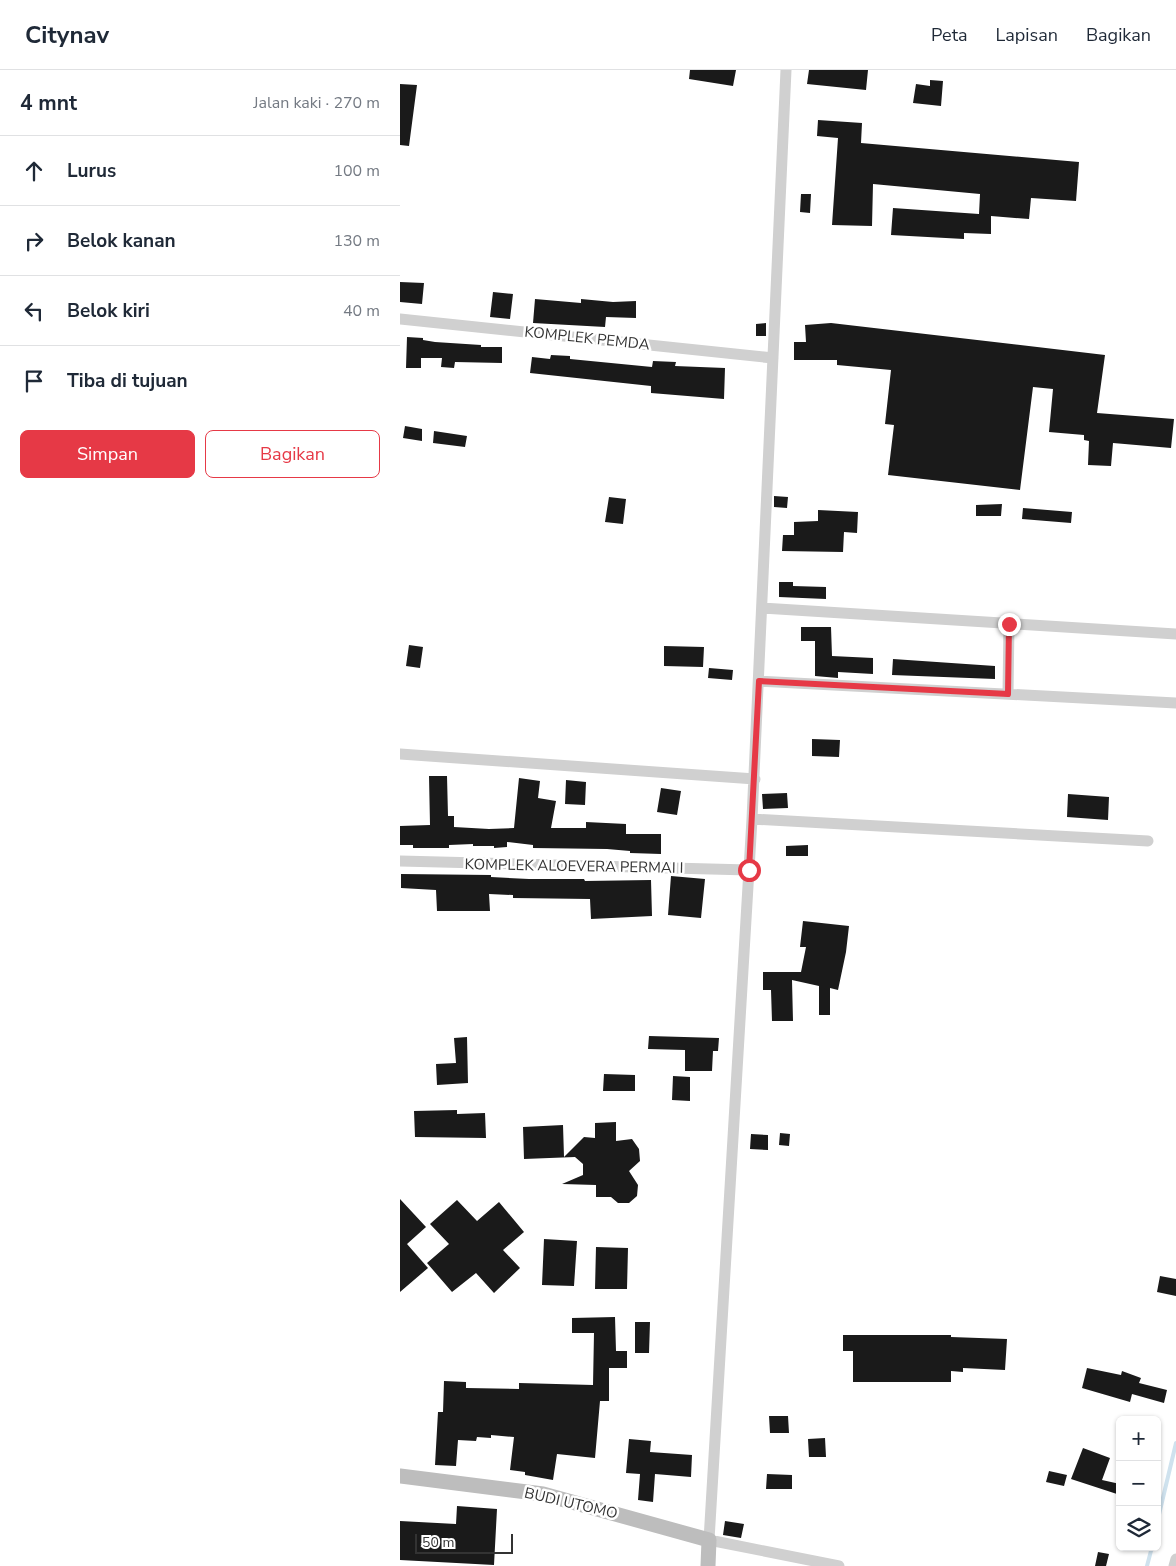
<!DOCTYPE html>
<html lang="id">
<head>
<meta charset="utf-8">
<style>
	:root { --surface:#fff; --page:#f6f6f7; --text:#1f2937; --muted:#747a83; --line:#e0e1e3; --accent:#e63946 }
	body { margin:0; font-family:"Nunito Sans",sans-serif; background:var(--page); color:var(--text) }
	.controls { position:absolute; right:15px; bottom:15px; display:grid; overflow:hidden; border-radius:8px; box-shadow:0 1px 4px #0004 }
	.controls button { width:45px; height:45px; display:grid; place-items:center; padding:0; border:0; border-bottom:1px solid var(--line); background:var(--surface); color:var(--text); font:25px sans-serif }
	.scale { position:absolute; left:15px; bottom:12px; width:98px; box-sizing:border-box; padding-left:5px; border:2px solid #333; border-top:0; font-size:14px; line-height:18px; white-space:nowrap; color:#333; -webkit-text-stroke:4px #fff; paint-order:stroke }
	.stop { position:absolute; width:15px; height:15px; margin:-11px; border:4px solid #e63946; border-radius:50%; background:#fff }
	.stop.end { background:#e63946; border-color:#fff; box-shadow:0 1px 5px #0008 }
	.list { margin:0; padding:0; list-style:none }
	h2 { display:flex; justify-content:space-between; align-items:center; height:65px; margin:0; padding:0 20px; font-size:21px }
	h2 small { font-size:16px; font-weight:400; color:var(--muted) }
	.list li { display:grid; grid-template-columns:32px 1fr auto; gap:15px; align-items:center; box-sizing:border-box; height:70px; padding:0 20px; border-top:1px solid var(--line) }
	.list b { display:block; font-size:19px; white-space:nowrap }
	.list em { font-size:16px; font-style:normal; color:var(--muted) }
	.actions { display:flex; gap:10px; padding:15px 20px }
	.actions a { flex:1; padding:11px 0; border:1px solid var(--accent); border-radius:8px; text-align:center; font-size:18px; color:var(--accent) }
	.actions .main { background:var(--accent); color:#fff }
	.icon { flex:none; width:28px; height:28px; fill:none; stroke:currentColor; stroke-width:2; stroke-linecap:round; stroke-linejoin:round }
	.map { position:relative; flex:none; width:776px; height:1496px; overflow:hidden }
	header { display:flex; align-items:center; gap:30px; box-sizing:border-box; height:70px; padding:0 25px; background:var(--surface); border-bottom:1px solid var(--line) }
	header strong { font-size:24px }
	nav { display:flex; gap:28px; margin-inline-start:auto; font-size:18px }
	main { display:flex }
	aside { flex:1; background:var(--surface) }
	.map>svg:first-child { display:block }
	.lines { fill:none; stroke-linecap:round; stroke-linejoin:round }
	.stream { stroke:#cfe2ee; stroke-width:4 }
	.building { fill:#1a1a1a }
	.street { stroke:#d0d0d0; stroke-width:11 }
	.secondary { stroke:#bdbdbd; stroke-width:15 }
	.route { stroke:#e63946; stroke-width:6 }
	.labels { text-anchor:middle; stroke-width:5; stroke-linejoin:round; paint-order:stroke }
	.street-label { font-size:15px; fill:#333; stroke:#fff }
</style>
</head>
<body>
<header>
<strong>Citynav</strong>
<nav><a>Peta</a><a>Lapisan</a><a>Bagikan</a></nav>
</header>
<main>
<aside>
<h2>4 mnt<small>Jalan kaki · 270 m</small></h2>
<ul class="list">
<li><svg class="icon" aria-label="ahead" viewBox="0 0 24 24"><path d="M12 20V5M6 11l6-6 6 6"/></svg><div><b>Lurus</b></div><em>100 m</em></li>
<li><svg class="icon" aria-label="right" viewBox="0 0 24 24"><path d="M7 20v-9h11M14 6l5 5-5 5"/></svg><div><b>Belok kanan</b></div><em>130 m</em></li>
<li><svg class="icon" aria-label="left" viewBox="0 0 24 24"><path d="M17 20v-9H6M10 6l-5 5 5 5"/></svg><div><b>Belok kiri</b></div><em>40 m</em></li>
<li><svg class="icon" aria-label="arrive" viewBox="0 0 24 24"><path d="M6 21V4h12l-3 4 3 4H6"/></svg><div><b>Tiba di tujuan</b></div></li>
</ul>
<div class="actions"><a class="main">Simpan</a><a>Bagikan</a></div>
</aside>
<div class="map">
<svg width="776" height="1496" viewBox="0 0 776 1496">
	<rect width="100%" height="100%" fill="#fff"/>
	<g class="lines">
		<path class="stream" d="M757,1453L776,1373
			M747,1496L752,1477"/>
	</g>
	<path class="building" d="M290,0H336L333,16L289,9Z
		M409,0H468L466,20L407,14Z
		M530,10L543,11L541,36L513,33L516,14L530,16Z
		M0,14L17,15L9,76L0,75Z
		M418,50L462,53L461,73L679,92L676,131L631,128L629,149L591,146V164L564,163V169L491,165L493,138L579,144L580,124L473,114L472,156L432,155L438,68L417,66Z
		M401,124H411L410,143L400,142Z
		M0,212L24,213L22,234L0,232Z
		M93,222L113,224L110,249L90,247Z
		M135,229L181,233V229L213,232L236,231V248L206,247L205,257L133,253Z
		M366,253V266H356V254Z
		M431,253L705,285L697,343L774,349L771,378L713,373L711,396L688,395L689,371L684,370V365L649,362L653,319L633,317L620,420L488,405L494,355L485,354L491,300L437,295V290H394V272H406L405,255Z
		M7,267L23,268V270L35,272L81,275V277H102V293L55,292L54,298L41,297L42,288H21V298H6Z
		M151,285L170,286V289L252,297L253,291L276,292L275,296L325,298L324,329L251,323V316L130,303L132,287L150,289Z
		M5,356L22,359V371L3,368Z
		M34,361L67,366L65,377L33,373Z
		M374,426L388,427L387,438L374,437Z
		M209,427L226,429L223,454L205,452Z
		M602,434L601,446H576V435Z
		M623,438L672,442L671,453L622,449Z
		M418,440L458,442L457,463L444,462L443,482L382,481L383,465H394V452L418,451Z
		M379,512H393V516L426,517V529L379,527Z
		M401,557H431L432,586L473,588V604L438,602V608L415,606V571H401Z
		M9,575L23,577L20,598L6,596Z
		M264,576L304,577L303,597L264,596Z
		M493,589L595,596V609L492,605Z
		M309,598L333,600L332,610L308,608Z
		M412,669L440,670L439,687L412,686Z
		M29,706H47L48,746H54V757L89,759L114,758L119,708L140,711L138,728L156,731L151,758H186V752L226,754V764H261V784L230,783V781L207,779L133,778V775L107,772V777L94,778V776H73V774L49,775V778H13V775H0V756L30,755Z
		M166,710L186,712L185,735L165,734Z
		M261,718L281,721L277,745L257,742Z
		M387,723L388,738L363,739L362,724Z
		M668,724L709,727L708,750L667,747Z
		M408,775V786H386V776Z
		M1,804L91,805V807L129,809H184L185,811L251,810L252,846L191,849L190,829L113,828V825L89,824L90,841H37L36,820L1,818Z
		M271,806L305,809L301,848L268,845Z
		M403,851L449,856L446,882L438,920L430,918V945H419V916L392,910L393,951H372L371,920H363V902H401L406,877H400Z
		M249,966L319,968L318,981H313L312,1001H285V980L248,979Z
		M67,967L68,1013L37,1015L36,994L56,993L54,968Z
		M204,1004L235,1005V1021H203Z
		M273,1006L290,1007V1031L272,1030Z
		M57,1040V1044L85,1043L86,1068L15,1067L14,1041Z
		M216,1052V1071L232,1069L239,1079L240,1091L229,1101L238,1115L237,1126L229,1133H218L211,1127H196V1115L162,1114L183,1105V1094L175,1087L124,1089L123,1057L163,1055L164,1087L184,1067L195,1068V1053Z
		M380,1063L390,1064L389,1076L379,1075Z
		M351,1064L368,1065V1080L350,1079Z
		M0,1129L26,1157L7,1174L28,1198L0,1222Z
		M57,1130L77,1151L99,1132L124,1162L103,1180L120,1198L94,1223L76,1203L52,1222L27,1193L49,1174L30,1154Z
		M144,1169L177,1171L174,1216L142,1215Z
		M196,1177L228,1178L227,1219H195Z
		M760,1206L776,1209V1226L757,1222Z
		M215,1247L216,1281H227V1298H209V1331H200L195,1388L157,1384L153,1410L125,1405V1402L110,1400L114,1367L91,1365V1368L77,1367L76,1371L58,1370L56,1396L35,1395L38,1342H43L44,1311L66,1312V1318L119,1319V1313L193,1315L194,1263H172V1248Z
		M235,1252H250L249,1283H235Z
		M443,1265H551V1267L607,1269L605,1300L563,1298V1302L551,1301V1312H453V1281H443Z
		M687,1298L721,1305L722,1301L741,1308L739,1313L767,1320L764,1333L732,1324L730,1332L682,1318Z
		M369,1346H388L389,1363H370Z
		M425,1368L426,1387H409L408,1369Z
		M229,1369L251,1371L250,1382L292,1385L291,1407L255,1404L253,1432L238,1430L240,1404L226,1403Z
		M683,1378L710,1388L702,1410L720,1414V1425L671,1409Z
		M649,1401L667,1405L664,1416L646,1412Z
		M367,1404L392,1405V1419H366Z
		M57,1436L97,1439L94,1495L0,1490V1451L56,1454Z
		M325,1451L344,1454L341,1468L323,1465Z
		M698,1482L709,1484L706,1496H695Z"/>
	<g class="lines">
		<path class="street" d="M386,0L352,749L309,1470L439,1496
			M0,249L373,288
			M362,538L776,564
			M359,611L776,633
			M608,624L609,553
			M0,684L355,709
			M352,749L748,771
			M0,791L349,800
			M774,1496L776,1489"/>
		<path class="secondary" d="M0,1406L143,1424L309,1470L308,1496"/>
	</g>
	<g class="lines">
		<path class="route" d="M349,800L359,611L608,624L609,554"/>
	</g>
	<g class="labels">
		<g class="street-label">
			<text transform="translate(187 268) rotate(6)" y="5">KOMPLEK PEMDA</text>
			<text transform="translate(174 796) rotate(1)" y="5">KOMPLEK ALOEVERA PERMAI I</text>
			<text transform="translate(171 1433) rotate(13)" y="5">BUDI UTOMO</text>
		</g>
	</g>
</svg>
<div class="controls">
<button>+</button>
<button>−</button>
<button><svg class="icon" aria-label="layers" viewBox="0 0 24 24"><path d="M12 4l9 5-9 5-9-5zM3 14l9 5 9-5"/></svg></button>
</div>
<div class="scale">50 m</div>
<div class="stop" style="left:349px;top:800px"></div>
<div class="stop end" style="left:609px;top:554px"></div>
</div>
</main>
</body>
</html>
